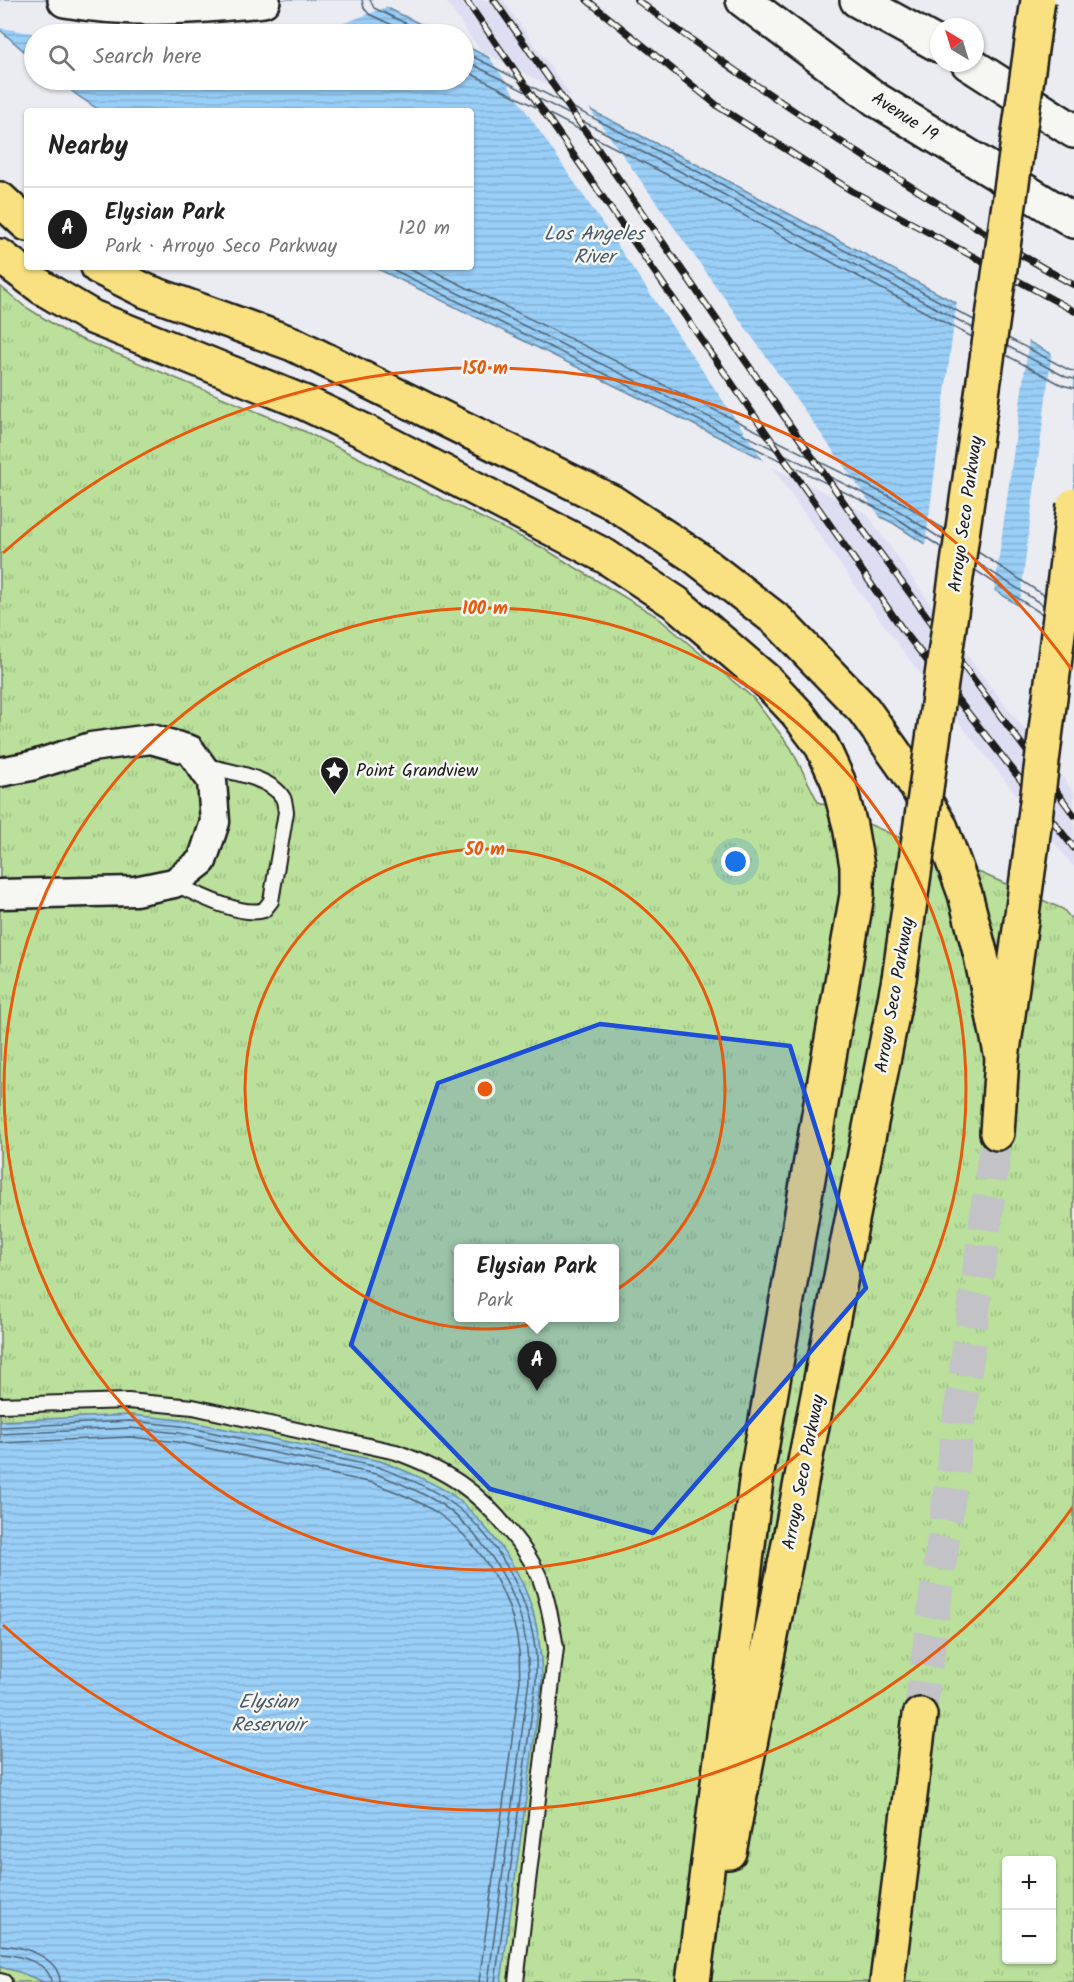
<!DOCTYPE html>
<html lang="en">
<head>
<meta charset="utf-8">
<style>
	:root { --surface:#fff; --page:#f6f6f6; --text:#222; --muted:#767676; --line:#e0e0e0; --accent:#1c1c1c }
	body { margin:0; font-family:Kalam,sans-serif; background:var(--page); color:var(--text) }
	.controls { position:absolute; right:18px; bottom:18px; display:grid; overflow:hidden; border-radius:6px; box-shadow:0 2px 4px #0004 }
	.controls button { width:54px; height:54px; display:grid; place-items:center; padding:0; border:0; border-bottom:2px solid var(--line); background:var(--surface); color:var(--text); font:30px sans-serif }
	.compass { position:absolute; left:930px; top:18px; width:54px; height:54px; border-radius:50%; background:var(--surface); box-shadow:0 2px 4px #0004; rotate:322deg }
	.you { position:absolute; left:736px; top:862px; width:21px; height:21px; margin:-15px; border:4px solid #fff; border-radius:50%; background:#1a73e8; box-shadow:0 0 0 9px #1a73e833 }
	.badge { display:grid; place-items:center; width:39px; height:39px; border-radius:50%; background:var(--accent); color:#fff; font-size:20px; font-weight:700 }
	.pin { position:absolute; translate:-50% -50px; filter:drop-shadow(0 2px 3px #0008) }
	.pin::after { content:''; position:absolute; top:32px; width:21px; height:18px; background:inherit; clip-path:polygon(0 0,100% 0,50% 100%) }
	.popup { position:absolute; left:454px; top:1244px; width:165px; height:78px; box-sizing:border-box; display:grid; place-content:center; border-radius:6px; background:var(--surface); filter:drop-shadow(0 2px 4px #0005); font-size:20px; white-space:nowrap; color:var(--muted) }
	.popup b { font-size:22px; color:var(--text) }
	.popup::after { content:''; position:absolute; left:50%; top:100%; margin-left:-12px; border:12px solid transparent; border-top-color:var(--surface) }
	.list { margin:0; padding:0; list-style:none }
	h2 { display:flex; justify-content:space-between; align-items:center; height:78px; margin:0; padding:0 24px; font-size:26px }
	h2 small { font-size:20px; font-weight:400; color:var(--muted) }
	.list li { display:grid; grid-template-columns:39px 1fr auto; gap:18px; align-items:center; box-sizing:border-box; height:84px; padding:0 24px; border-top:2px solid var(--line) }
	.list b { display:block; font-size:22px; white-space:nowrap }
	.list p { margin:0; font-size:20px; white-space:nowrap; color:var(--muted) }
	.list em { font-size:20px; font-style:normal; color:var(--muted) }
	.icon { flex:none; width:33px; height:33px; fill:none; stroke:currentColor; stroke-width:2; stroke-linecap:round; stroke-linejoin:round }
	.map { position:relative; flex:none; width:1074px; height:1982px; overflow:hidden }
	.search { position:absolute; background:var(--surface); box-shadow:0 2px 4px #0004; left:24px; top:24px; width:450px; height:66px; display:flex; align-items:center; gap:15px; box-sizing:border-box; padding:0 21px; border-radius:33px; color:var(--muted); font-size:22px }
	.panel { position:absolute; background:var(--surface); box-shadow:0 2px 4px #0004; left:24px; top:108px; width:450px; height:162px; border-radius:6px }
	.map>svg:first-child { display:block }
	.built { fill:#dddef1 }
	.park { fill:url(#park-tufts); stroke:#6b7e5c; stroke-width:1.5; fill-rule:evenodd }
	.water { fill:url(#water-rules); stroke:#67879f; stroke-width:1.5 }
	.pier { fill:#ebebf2 }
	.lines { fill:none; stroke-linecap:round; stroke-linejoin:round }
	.shore { stroke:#4e6374; stroke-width:1.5 }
	.highway-tunnel { stroke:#c2c2c7; stroke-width:33; stroke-dasharray:33 16; stroke-linecap:butt }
	.lane-casing { stroke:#1c1c1c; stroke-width:18 }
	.street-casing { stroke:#1c1c1c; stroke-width:33 }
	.secondary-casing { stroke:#1c1c1c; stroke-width:38 }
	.highway-casing { stroke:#1c1c1c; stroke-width:38 }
	.lane { stroke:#f6f6f2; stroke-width:14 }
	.street { stroke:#f6f6f2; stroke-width:28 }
	.secondary { stroke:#f6f6f2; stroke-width:33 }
	.highway { stroke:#f9e181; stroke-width:33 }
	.rail-casing { stroke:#1c1c1c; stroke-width:7 }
	.rail { stroke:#f6f6f2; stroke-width:4.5; stroke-dasharray:14; stroke-linecap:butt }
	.highway-bridge-casing { stroke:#1c1c1c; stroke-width:38; stroke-linecap:butt }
	.highway-bridge { stroke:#f9e181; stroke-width:33 }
	.marked { fill:#1d4ed8; fill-opacity:0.2; stroke:#1d4ed8; stroke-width:4.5; stroke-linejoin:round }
	.ring { fill:none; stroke:#e8590c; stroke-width:3 }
	.labels { text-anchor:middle; stroke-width:5; stroke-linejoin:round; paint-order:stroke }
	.street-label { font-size:18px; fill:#1c1c1c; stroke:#f6f6f2 }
	.poi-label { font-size:18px; fill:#1c1c1c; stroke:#f6f6f2; text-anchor:start }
	.water-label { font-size:20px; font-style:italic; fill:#485a69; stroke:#f6f6f2 }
	.centre { fill:#e8590c; stroke:#f6f6f2; stroke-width:3 }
	.ring-label { font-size:18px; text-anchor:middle; font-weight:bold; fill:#e8590c; stroke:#f6f6f2; stroke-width:5; stroke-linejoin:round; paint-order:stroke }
</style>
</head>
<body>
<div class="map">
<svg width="1074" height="1982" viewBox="0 0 1074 1982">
	<defs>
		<pattern id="park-tufts" width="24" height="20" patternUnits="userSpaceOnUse" patternTransform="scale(1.5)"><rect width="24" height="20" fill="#bae09b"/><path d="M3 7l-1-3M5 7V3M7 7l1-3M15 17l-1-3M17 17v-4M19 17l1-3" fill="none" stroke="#9fc085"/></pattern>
		<pattern id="water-rules" width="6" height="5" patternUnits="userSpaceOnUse" patternTransform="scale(1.5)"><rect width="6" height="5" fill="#99cef7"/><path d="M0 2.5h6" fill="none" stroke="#83b0d3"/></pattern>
	</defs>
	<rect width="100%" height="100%" fill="#ebebf2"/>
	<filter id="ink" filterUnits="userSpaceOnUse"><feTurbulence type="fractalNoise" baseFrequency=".0167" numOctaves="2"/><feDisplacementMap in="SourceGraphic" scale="12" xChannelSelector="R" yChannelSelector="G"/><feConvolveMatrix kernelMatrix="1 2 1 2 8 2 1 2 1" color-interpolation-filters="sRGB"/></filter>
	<g filter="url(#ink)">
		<path class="built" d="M445,0H503L976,668L1074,792V867L922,676L858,590Z"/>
		<path class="park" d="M0,286L24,306L69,334L306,432L543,548L656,616L753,698L791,748L818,802L1063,909L1074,922V1982H0ZM459,1248H615V1318H459ZM1006,1860H1052V1960H1006Z"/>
		<path class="water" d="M0,0H371L441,34H34V60L0,30Z
			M464,45L696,164L1074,366V642L893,523L374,267H471V111H101L78,96L58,80H464Z
			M131,1415L182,1420L380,1461C403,1470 429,1480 451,1494C464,1503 474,1514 484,1526C526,1573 541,1619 542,1681L501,1982H44L19,1972L0,1967V1421Z"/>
		<path class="pier" d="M0,0H378L390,6L328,29L244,34H39L0,28Z
			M487,54L587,105L883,521L766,464Z
			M957,300L1029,339L994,593L925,547Z
			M1052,351L1074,363V645L1019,609Z"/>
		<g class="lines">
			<path class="shore" d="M362,0L364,8L369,14L411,34
				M370,0L374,8L428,34
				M464,52L693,169L974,320
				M464,60L689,176L973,328
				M464,70L685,184L972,337
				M388,267L895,517L942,548
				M405,267L899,511L943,540
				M425,267L903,503L945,530
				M1008,338L1069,370L1074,371
				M1007,346L1066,377L1074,379
				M1006,355L1062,385L1074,388
				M978,552L1045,596
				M976,562L1043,605
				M975,570L1042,614
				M0,1427L131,1421L181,1426L378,1467C401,1476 428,1486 449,1501C496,1535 527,1591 535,1648C537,1659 536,1670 536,1681L495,1982
				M0,1434L130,1428L179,1433L376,1474C398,1482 422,1492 442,1505C454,1513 464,1523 473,1533C512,1578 528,1621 529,1680L488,1982
				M0,1443L130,1437L178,1442L373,1483C395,1491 421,1501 440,1515C483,1545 514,1599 519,1652C520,1661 519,1671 520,1680L479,1982
				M0,1945C22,1946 59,1956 60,1982
				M0,1954C17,1955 50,1962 51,1982"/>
			<path class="highway-tunnel" d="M920,1715L997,1133"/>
			<defs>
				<path id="lane" d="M174,883C194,893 242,918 264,910L271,901L286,812C285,807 285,802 283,798C271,777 227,771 206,766
					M0,1405L128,1401L193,1407L396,1452C448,1471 477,1490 511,1533C522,1546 532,1561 539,1576C548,1599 552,1624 556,1648L516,1982
					M0,1981L4,1982"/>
				<path id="street" d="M0,772L31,766L91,747L151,739L190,750L212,781L215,822L202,861L174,883L135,891L0,894"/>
				<path id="secondary" d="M65,0C133,12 195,7 263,0
					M743,0L877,100L1074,221
					M857,0L939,45
					M968,63L1074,131"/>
				<path id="highway" d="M0,199L27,224
					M0,256L43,288L92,317L303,402L364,431L605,556L676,603L767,681L797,713L822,746L838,781L850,826L857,866V895L757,1473L693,1982
					M98,267L146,291L293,344L612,502L694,556L778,621L864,710L908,772L941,828L965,894L981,956L1002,1058
					M997,1133L1002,1058L1031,850
					M729,1852L899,979
					M887,1982L920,1715"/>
			</defs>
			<use href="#lane" class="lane-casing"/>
			<use href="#street" class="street-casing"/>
			<use href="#secondary" class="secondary-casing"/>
			<use href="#highway" class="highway-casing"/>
			<use href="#lane" class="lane"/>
			<use href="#street" class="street"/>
			<use href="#secondary" class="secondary"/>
			<use href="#highway" class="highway"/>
			<defs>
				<path id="rail" d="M466,0L903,630L1074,848
					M494,0L866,534L1074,815
					M587,0L719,107L852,191L1074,311
					M637,0C730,69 825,133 923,194C973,225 1022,257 1074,285"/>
			</defs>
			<use href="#rail" class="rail-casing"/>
			<use href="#rail" class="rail"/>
			<defs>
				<path id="highway-bridge" d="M1031,850L1074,505
					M899,979L1038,0"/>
			</defs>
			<use href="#highway-bridge" class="highway-bridge-casing"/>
			<use href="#highway-bridge" class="highway-bridge"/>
		</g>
	</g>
	<path class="marked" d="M600,1024L790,1046L866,1288L653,1533L490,1489L351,1345L438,1083Z"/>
	<g class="ring">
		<circle cx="485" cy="1089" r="240"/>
		<circle cx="485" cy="1089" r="481"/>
		<path d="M1072 1508A721 721 0 0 1 3 1625M3 553A721 721 0 0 1 1072 670"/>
	</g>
	<defs>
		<symbol id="sight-pin" viewBox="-11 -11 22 30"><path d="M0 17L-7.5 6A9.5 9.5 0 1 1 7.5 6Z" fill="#1c1c1c" stroke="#f6f6f2"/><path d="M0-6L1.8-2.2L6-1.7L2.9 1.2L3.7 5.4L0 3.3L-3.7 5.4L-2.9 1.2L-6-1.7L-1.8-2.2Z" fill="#fff"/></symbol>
	</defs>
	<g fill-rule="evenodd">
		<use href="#sight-pin" x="318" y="754" width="33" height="45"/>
	</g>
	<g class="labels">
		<g class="street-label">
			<text transform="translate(905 116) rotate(33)" y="6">Avenue 19</text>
			<text transform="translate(965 514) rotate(-82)" y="6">Arroyo Seco Parkway</text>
			<text transform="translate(894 995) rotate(-80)" y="6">Arroyo Seco Parkway</text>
			<text transform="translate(803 1472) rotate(-79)" y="6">Arroyo Seco Parkway</text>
		</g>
		<g class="poi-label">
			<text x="356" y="776">Point Grandview</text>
		</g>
		<g class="water-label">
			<text x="594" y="240">Los Angeles<tspan x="594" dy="23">River</tspan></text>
			<text x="268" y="1708">Elysian<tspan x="268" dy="23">Reservoir</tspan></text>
		</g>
	</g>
	<circle cx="485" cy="1089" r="9" class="centre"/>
	<g class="ring-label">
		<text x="485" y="374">150 m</text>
		<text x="485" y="614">100 m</text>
		<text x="485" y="855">50 m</text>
	</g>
</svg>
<div class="controls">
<button>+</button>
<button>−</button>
</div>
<svg class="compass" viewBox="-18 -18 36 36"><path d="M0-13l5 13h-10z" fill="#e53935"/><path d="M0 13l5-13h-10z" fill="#767676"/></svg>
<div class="you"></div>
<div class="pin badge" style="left:537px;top:1391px">A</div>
<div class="popup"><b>Elysian Park</b>Park</div>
<div class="search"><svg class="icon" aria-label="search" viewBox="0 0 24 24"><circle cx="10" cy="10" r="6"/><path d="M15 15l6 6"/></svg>Search here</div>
<section class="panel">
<h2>Nearby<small></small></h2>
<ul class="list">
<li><span class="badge">A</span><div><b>Elysian Park</b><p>Park · Arroyo Seco Parkway</p></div><em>120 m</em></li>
</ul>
</section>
</div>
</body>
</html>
